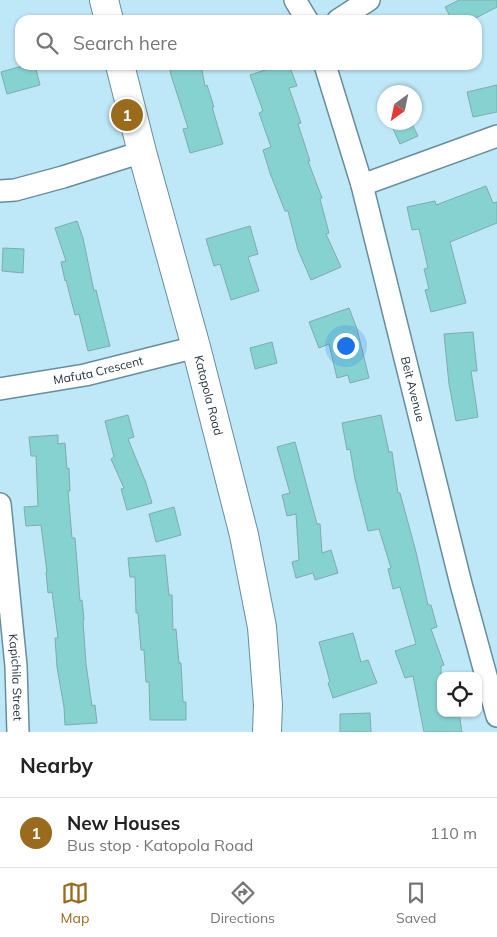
<!DOCTYPE html>
<html lang="en">
<head>
<meta charset="utf-8">
<style>
	:root { --surface:#fff; --page:#f6f6f6; --text:#222; --muted:#767676; --line:#e0e0e0; --accent:#9b6b1d }
	body { margin:0; font-family:Mulish,sans-serif; background:var(--page); color:var(--text) }
	.controls { position:absolute; right:15px; bottom:15px; display:grid; overflow:hidden; border-radius:10px; box-shadow:0 1px 4px #0004 }
	.controls button { width:45px; height:45px; display:grid; place-items:center; padding:0; border:0; border-bottom:1px solid var(--line); background:var(--surface); color:var(--text); font:25px sans-serif }
	.compass { position:absolute; left:377px; top:85px; width:45px; height:45px; border-radius:50%; background:var(--surface); box-shadow:0 1px 4px #0004; rotate:213deg }
	.you { position:absolute; left:345px; top:345px; width:18px; height:18px; margin:-12px; border:4px solid #fff; border-radius:50%; background:#1a73e8; box-shadow:0 0 0 8px #1a73e833 }
	.badge { display:grid; place-items:center; width:32px; height:32px; border-radius:50%; background:var(--accent); color:#fff; font-size:16px; font-weight:700 }
	.pin { position:absolute; translate:-50% -50%; border:2px solid #fff; box-shadow:0 1px 5px #0006 }
	.list { margin:0; padding:0; list-style:none }
	h2 { display:flex; justify-content:space-between; align-items:center; height:65px; margin:0; padding:0 20px; font-size:21px }
	h2 small { font-size:16px; font-weight:400; color:var(--muted) }
	.list li { display:grid; grid-template-columns:32px 1fr auto; gap:15px; align-items:center; box-sizing:border-box; height:70px; padding:0 20px; border-top:1px solid var(--line) }
	.list b { display:block; font-size:19px; white-space:nowrap }
	.list p { margin:0; font-size:16px; white-space:nowrap; color:var(--muted) }
	.list em { font-size:16px; font-style:normal; color:var(--muted) }
	.icon { flex:none; width:28px; height:28px; fill:none; stroke:currentColor; stroke-width:2; stroke-linecap:round; stroke-linejoin:round }
	.map { position:relative; flex:none; width:497px; height:732px; overflow:hidden }
	.search { position:absolute; background:var(--surface); box-shadow:0 1px 4px #0004; left:15px; right:15px; top:15px; height:55px; display:flex; align-items:center; gap:12px; box-sizing:border-box; padding:0 18px; border-radius:15px; color:var(--muted); font-size:19px }
	.sheet { height:135px; background:var(--surface) }
	nav { display:flex; justify-content:space-around; align-items:center; box-sizing:border-box; height:70px; border-top:1px solid var(--line); background:var(--surface); font-size:14px; color:var(--muted) }
	nav a { display:grid; justify-items:center; gap:2px }
	nav .on { color:var(--accent) }
	.map>svg:first-child { display:block }
	.building { fill:#86d2d1; stroke:#7eacab }
	.lines { fill:none; stroke-linecap:round; stroke-linejoin:round }
	.street-casing { stroke:#678e9d; stroke-width:24 }
	.secondary-casing { stroke:#678e9d; stroke-width:30 }
	.street { stroke:#fff; stroke-width:21 }
	.secondary { stroke:#fff; stroke-width:28 }
	.labels { text-anchor:middle; stroke-width:4; stroke-linejoin:round; paint-order:stroke }
	.street-label { font-size:12px; fill:#24343b; stroke:#d9f2fc }
</style>
</head>
<body>
<div class="map">
<svg width="497" height="732" viewBox="0 0 497 732">
	<rect width="100%" height="100%" fill="#bee7f8"/>
	<path class="building" d="M459,0H497V7L472,20H452L445,7Z
		M26,65H35L40,85L7,94L1,72Z
		M169,65H201L205,86L207,85L214,107H212L223,144L190,153L183,129L188,128L171,75Z
		M280,65H289L297,86L289,88L301,123L298,124L310,161H308L322,198L320,199L329,233L326,234L341,267L311,280L298,250L288,211H285L270,173L263,150L271,147L259,113L263,111L250,75Z
		M497,85V112L473,117L467,92Z
		M390,122H411L418,136L400,144Z
		M486,186L493,203L497,202V223L450,242L466,303L431,312L425,290L429,289L424,269L428,268L419,229L412,230L407,207L435,201L436,205Z
		M77,221L83,238L94,291L96,290L110,346L88,351L79,314L75,315L66,280L65,281L61,262L66,261L55,228Z
		M250,226L258,254L248,257L259,291L231,300L220,264L214,266L206,239Z
		M3,248L24,249L23,273L2,271Z
		M349,308L357,329L369,378L350,383L348,375L337,378L329,344L319,348L309,322Z
		M473,332L477,371H471L478,417L456,421L449,384L444,334Z
		M272,342L277,363L255,369L250,348Z
		M128,415L134,437L128,439L146,483L152,503L127,510L121,489L124,488L111,459L114,457L105,421Z
		M381,415L389,452H392L398,493H400L416,552L428,605H431L437,627L431,629L444,665L441,666V713H459L462,732H424L413,676L405,678L395,651L416,644L400,587L393,589L388,569L391,568L379,529L368,531L355,479L350,449L347,450L342,423Z
		M58,435V444L65,443L67,469L69,468L70,491H68L72,538H75L80,601L82,600L84,620L83,621L86,664L92,706L95,705L97,723L65,725L64,707L57,667L55,638H58L52,592L48,593L46,572H47L41,525L26,526L24,507L38,506L36,456H31L29,437Z
		M295,442L317,524H320L322,553L331,550L338,573L315,580L313,573L296,578L292,562L299,560L296,514L287,516L282,495L290,493L277,447Z
		M174,507L181,535L156,542L149,514Z
		M165,555L169,595H172L173,630L176,629L179,663H181L183,702H186V720H150L149,682H146L144,650H141L138,613H136L135,577H130L128,558Z
		M353,633L361,662L368,660L377,683L333,698L328,683L330,682L319,642Z
		M370,713L371,732H340V714Z"/>
	<g class="lines">
		<defs>
			<g id="street">
				<path d="M295,0L307,20"/>
				<path d="M338,20L369,0"/>
				<path id="s1" d="M325,65L362,185L461,584L497,716"/>
				<path d="M362,185L497,136"/>
				<path d="M0,191L15,190L63,177L142,152"/>
				<path id="s2" d="M0,389L85,375L196,347"/>
				<path id="s3" d="M0,504L16,666L18,732"/>
			</g>
			<g id="secondary">
				<path d="M104,0L109,20"/>
				<path id="s4" d="M120,65L142,152L196,347L244,535L262,627L268,705L267,732"/>
			</g>
		</defs>
		<use href="#street" class="street-casing"/>
		<use href="#secondary" class="secondary-casing"/>
		<use href="#street" class="street"/>
		<use href="#secondary" class="secondary"/>
	</g>
	<g class="labels">
		<g class="street-label">
			<text dy="4" stroke="none"><textPath href="#s2" startOffset="100">Mafuta Crescent</textPath></text>
			<text dy="4" stroke="none"><textPath href="#s1" startOffset="336">Beit Avenue</textPath></text>
			<text dy="4" stroke="none"><textPath href="#s4" startOffset="342">Katopola Road</textPath></text>
			<text dy="4" stroke="none"><textPath href="#s3" startOffset="174">Kapichila Street</textPath></text>
		</g>
	</g>
</svg>
<div class="controls">
<button><svg class="icon" aria-label="locate" viewBox="0 0 24 24"><circle cx="12" cy="12" r="6"/><path d="M12 2v4M12 18v4M2 12h4M18 12h4"/></svg></button>
</div>
<svg class="compass" viewBox="-18 -18 36 36"><path d="M0-13l5 13h-10z" fill="#e53935"/><path d="M0 13l5-13h-10z" fill="#767676"/></svg>
<div class="you"></div>
<div class="pin badge" style="left:127px;top:115px">1</div>
<div class="search"><svg class="icon" aria-label="search" viewBox="0 0 24 24"><circle cx="10" cy="10" r="6"/><path d="M15 15l6 6"/></svg>Search here</div>
</div>
<section class="sheet">
<h2>Nearby<small></small></h2>
<ul class="list">
<li><span class="badge">1</span><div><b>New Houses</b><p>Bus stop · Katopola Road</p></div><em>110 m</em></li>
</ul>
</section>
<nav>
<a class="on"><svg class="icon" aria-label="map" viewBox="0 0 24 24"><path d="M3 6l6-2 6 2 6-2v14l-6 2-6-2-6 2zM9 4v14M15 6v14"/></svg>Map</a>
<a><svg class="icon" aria-label="directions" viewBox="0 0 24 24"><path d="M12 3l9 9-9 9-9-9zM9 14v-3h6M13 9l2 2-2 2"/></svg>Directions</a>
<a><svg class="icon" aria-label="saved" viewBox="0 0 24 24"><path d="M7 4h10v16l-5-4-5 4z"/></svg>Saved</a>
</nav>
</body>
</html>
